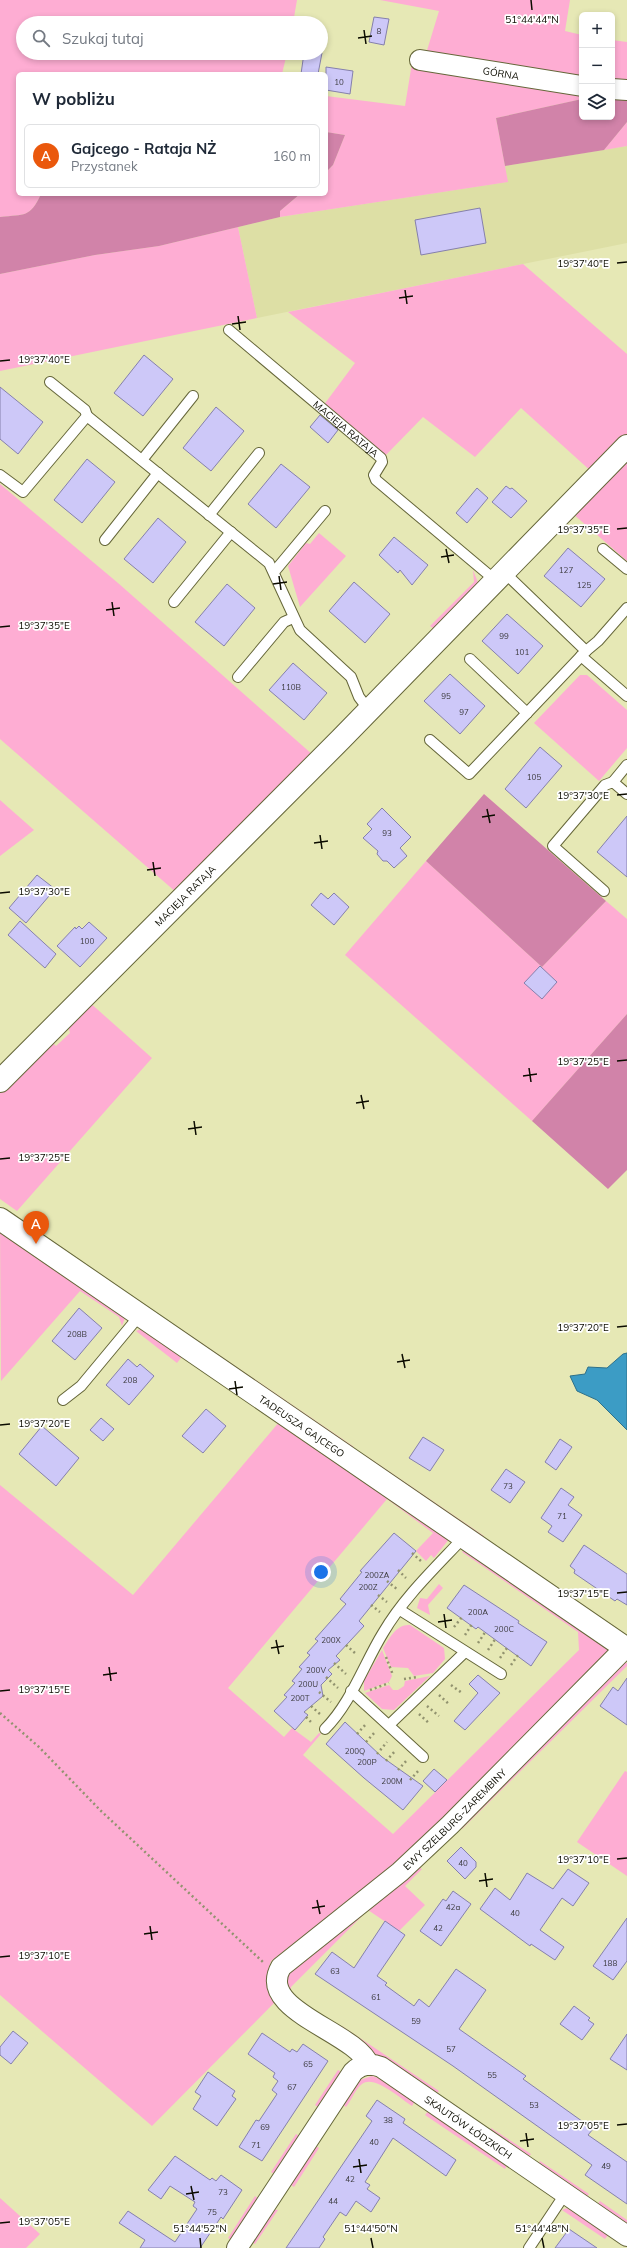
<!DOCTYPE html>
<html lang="pl">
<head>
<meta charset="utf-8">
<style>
	:root { --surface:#fff; --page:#f6f6f7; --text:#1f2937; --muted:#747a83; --line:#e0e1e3; --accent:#ea580c }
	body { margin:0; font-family:Mulish,sans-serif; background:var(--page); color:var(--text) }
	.controls { position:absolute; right:12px; top:12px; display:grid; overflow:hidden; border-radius:6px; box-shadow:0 2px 6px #0003 }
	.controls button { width:36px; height:36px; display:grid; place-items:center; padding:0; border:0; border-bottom:1px solid var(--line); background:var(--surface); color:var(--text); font:20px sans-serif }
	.you { position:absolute; left:321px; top:1572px; width:14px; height:14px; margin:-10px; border:3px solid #fff; border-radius:50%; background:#1a73e8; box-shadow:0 0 0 6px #1a73e833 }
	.badge { display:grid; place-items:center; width:26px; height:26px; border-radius:50%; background:var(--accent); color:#fff; font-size:13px; font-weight:700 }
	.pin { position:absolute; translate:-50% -33px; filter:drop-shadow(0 1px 2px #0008) }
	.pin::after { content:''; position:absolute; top:21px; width:14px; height:12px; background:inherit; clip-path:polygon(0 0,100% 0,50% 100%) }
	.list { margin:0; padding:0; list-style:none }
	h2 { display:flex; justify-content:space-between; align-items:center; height:52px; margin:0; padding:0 16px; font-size:17px }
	h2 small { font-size:13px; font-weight:400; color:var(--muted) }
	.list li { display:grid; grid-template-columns:26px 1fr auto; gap:12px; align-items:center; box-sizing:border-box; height:64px; margin:0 8px 8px; padding:0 8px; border:1px solid var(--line); border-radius:6px }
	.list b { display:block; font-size:15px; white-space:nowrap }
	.list p { margin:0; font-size:13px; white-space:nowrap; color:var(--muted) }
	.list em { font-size:13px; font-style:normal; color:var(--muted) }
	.icon { flex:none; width:22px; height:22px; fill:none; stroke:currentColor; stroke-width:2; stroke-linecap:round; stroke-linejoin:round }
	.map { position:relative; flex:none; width:627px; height:2248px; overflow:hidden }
	.search { position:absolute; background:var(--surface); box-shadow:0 2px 6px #0003; left:16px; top:16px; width:312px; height:44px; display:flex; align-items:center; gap:10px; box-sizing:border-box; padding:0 14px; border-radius:22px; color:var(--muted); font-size:15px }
	.panel { position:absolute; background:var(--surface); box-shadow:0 2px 6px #0003; left:16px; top:72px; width:312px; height:124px; border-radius:6px }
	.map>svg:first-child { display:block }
	.built { fill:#dddfa5 }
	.green { fill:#feadd3 }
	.forest { fill:#d183a9 }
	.water { fill:#3c9cc5; stroke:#2e718a }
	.building { fill:#cdc8f8; stroke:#8580ac }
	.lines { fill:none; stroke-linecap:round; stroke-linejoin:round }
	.service-casing { stroke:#656639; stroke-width:12 }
	.minor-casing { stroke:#656639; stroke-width:22 }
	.tertiary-casing { stroke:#656639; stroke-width:24 }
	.path { stroke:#92936f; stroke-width:2.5; stroke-dasharray:2 3; stroke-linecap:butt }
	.service { stroke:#fff; stroke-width:10 }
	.minor { stroke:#fff; stroke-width:20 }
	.tertiary { stroke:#fff; stroke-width:22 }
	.ticks { fill:none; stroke:#0c0c00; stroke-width:1.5 }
	.labels { text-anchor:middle; stroke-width:3.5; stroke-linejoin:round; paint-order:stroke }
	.number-label { font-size:8px; fill:#3c3b3e }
	.street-label { font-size:10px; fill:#0c0c00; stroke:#fff }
	.ticks-label { font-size:10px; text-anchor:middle; fill:#0c0c00; stroke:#fff; stroke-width:3.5; stroke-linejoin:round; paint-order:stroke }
</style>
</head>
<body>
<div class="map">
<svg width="627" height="2248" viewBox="0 0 627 2248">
	<rect width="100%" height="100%" fill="#e6e8b5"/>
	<path class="built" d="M627,146V243L257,318L238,227L280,217L507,182L505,166Z"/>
	<path class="green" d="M0,0H297L293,23H23V53H287L282,74H18V194H41C30,218 25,214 0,217Z
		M380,0H570L565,31L582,35V83L425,57L439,11Z
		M612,40L627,42V86H612Z
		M412,63L582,91V99L496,118L508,182L280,217V211L300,194H326V172L333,165L345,135L326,132V96L405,106Z
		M627,122V146L604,150Z
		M238,227L257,318L0,371V274L95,255L159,246Z
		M523,264L627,354V437L593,473L521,408L475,457L423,417L385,456L323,406L355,363L288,312Z
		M627,456V561L572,513L520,572L519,569L522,562Z
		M0,484L118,583L313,755L177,893L0,739Z
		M319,533L346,556L300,607L288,566L306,543L310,544Z
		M473,570L479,585L437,631L430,626L474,582Z
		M580,675H587L627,710V748L599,781L534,723Z
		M0,800L34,830L0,856Z
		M426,861L542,967L606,901L627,919V1014L532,1121L345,955Z
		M88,1001L152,1058L17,1211L0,1199V1089L50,1040L56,1046L70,1033L67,1022Z
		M0,1228L12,1241L42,1262L44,1259L126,1315L122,1326L119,1317L80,1291L1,1381Z
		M144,1328L183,1355L177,1363L136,1331Z
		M181,1329L354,1447L348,1449L182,1335Z
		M280,1421L450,1538L434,1558L431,1555L426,1561L416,1551L433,1533L387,1499L228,1688L284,1737L292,1728L311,1742L319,1733L321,1734L303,1755L393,1834L579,1650L578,1632L462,1552L464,1550L611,1649L416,1849L271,1961C265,1978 268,1986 276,2001L152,2126L0,1995V1485L133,1595Z
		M365,1455L484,1536L478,1538L365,1461Z
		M439,1584L443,1588L428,1605L430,1615L417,1608L420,1598L427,1599Z
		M410,1625L444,1648L445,1659L433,1673L414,1676L408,1668L391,1667L383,1648C390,1638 396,1624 410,1625Z
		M382,1650L392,1676L389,1682L364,1691V1681Z
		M624,1663H627V1666L462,1829L460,1825Z
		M430,1676L394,1710L382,1709L365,1693L389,1685L393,1690H398L404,1686L405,1681Z
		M625,1771L627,1772V1876L577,1842Z
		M416,1866L422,1869L405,1886L425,1905L399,1931L368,1910L291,1987V2000L285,1978L288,1971Z
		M342,2026L439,2091L433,2097L340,2030Z
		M338,2070L345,2074L321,2109L315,2105Z
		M372,2076L385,2080L415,2101L412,2106C401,2099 374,2074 362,2084C356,2088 351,2101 346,2107L342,2104L360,2080Z
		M429,2110L507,2165L505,2169L425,2115Z
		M491,2128L531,2154L527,2159L488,2132Z
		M296,2134L302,2138L277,2176L271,2172Z
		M314,2145L319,2148L294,2187L288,2183Z
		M540,2161L589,2194L585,2199L537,2166Z
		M255,2196L261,2201L232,2240L228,2238Z
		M0,2198L40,2234L26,2248H0Z
		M600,2201L627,2220V2228L596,2206Z
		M567,2208L608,2235L605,2239L562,2210Z
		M271,2209L278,2210L255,2244L250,2241Z"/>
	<path class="forest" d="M612,94H627V122L604,150L505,166L496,118L582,99V117H612Z
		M326,132L345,135L333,165L326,172Z
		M41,194L89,196L92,194H300L280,211V217L159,246L95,255L0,274V217C25,214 30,218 41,194Z
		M484,794L606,901L542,967L426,861Z
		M627,1014V1170L608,1189L532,1121Z"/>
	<path class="water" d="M627,1353V1430L597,1400L577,1391L570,1376L585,1374L588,1367L607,1368L623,1354Z"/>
	<path class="building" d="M374,17L389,19L384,45L369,42Z
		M304,53H322L318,74H301Z
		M326,67L353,71L350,94L326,90Z
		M480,208L486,243L421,255L415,220Z
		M144,355L173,379L143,416L114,393Z
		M0,387L43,422L18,454L0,439Z
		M216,407L244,431L211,471L183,448Z
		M320,415L338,430L328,443L310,427Z
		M87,459L115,482L82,523L54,500Z
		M281,464L310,487L276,528L248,504Z
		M506,486L510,489L512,488L527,501L511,518L492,502Z
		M477,488L488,498L467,523L456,513Z
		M158,518L186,542L153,583L124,559Z
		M394,537L428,565L412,585L400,570L398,573L379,555Z
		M568,548L605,579L581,607L544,576Z
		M354,582L390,614L365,643L329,611Z
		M227,584L255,608L224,646L195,622Z
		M507,614L543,646L518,674L482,641Z
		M293,663L327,693L304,720L269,690Z
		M450,674L485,706L460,734L424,701Z
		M540,747L562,766L526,808L505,789Z
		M382,808L411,837L400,848L407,856L394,868L387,861H383L377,854L378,851L363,838L372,829L367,824Z
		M627,816V877L597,852Z
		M37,875L55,889L26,923L9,908Z
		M321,893L328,899L334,893L349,907L334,925L311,905Z
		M20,921L56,954L45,968L8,935Z
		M89,922L107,938L80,967L57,946L75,927L76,929L79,926L82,929Z
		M540,966L557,982L542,999L524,983Z
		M79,1308L102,1328L75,1360L52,1341Z
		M128,1359L137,1367L140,1364L154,1376L129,1405L106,1385Z
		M206,1409L226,1426L203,1453L182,1436Z
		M101,1418L114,1429L103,1441L90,1430Z
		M42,1426L79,1458L56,1486L19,1454Z
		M423,1437L444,1450L430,1471L409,1458Z
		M560,1439L572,1447L556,1470L545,1462Z
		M506,1469L525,1482L510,1503L491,1490Z
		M561,1488L574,1497L568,1505L582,1515L563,1542L548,1532L552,1526L541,1518Z
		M394,1533L416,1551L359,1621L364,1626L336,1656L340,1660L328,1670L332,1674L321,1685L323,1696L304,1712L308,1715L295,1730L274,1711L287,1697L284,1695L295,1683L292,1681L302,1669L299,1667L310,1655L307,1653L318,1641L315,1639L346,1604L340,1599L362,1572L360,1571Z
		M584,1545L627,1574V1605L617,1599L615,1601L574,1573L575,1570L570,1566Z
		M464,1585L519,1621L518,1623L547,1642L531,1666L478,1627L476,1629L447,1608Z
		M478,1675L500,1693L465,1730L454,1721L478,1693L469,1684Z
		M627,1678V1725L600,1706L613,1687L618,1691Z
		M345,1722L382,1757L423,1786L403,1810L364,1778L326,1744Z
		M434,1769L447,1780L435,1792L423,1781Z
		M461,1847L476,1862V1867L465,1879L447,1861Z
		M568,1869L589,1883L573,1906L562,1898L540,1930L564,1947L555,1960L531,1944L530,1946L480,1909L495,1888L510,1900L527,1873L553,1889Z
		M453,1891L471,1904L441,1946L420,1931L443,1899L446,1901Z
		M627,1918V1961L613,1980L593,1966Z
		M385,1921L405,1935L377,1976L387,1983L385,1985L414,2006L419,1999L429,2007L456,1969L486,1990L459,2029L526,2076L523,2079L593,2129L588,2135L627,2162V2204L585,2175L592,2165L453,2066L315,1974L332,1952L354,1968Z
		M574,2006L590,2018L588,2020L594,2024L582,2040L560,2024Z
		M13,2031L28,2043L11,2064L0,2055V2047Z
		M262,2033L290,2052L292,2049L297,2052L303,2044L328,2061L262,2161L239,2147L256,2120L259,2121L277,2094L272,2090L278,2081L273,2077L275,2073L248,2054Z
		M627,2034V2070L610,2059Z
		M208,2072L235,2091L232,2096L236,2099L217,2126L193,2109L201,2096L195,2092Z
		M377,2100L405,2119L403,2123L456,2160L446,2176L393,2138L365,2182L370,2185L367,2189L380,2198L371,2212L356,2201L346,2216L340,2212L323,2237L325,2239L319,2248H286L372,2121L366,2116Z
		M175,2156L210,2180L212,2178L216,2181L221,2175L242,2190L223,2219L221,2217L200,2248H140L145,2240L119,2223L128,2211L175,2242L197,2209L193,2206L195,2202L170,2186L161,2199L148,2190Z
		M569,2229L597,2248H555Z"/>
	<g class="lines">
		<defs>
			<g id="service">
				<path id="s1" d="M229,330L381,458L382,462L374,475L376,480L495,580"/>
				<path d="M87,416L269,563L300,630L351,677L359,697L369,710"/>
				<path d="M142,460L193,396"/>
				<path d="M0,475L23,492L87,416L85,410L50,382"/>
				<path d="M209,515L259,453"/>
				<path d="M105,540L158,473"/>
				<path d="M603,549L627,569"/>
				<path d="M274,572L325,511"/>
				<path d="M174,602L231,532"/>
				<path d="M586,651L598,641L627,608"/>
				<path d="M581,656L627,696"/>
				<path d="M470,659L527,713"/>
				<path d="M238,677L284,622L293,618"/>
				<path d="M430,740L469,774L586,651L504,572"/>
				<path d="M613,782L627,765"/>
				<path d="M604,891L553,846L605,785L613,782L627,794"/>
				<path d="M63,1400L81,1386L140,1315"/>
				<path d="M400,1610L501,1674"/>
				<path d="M351,1691L423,1757"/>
				<path d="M389,1725L465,1652"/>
				<path d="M325,1729C351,1703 364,1664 383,1633C404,1597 436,1567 464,1537"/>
				<path d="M529,2248L565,2194"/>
			</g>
			<g id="minor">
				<path id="s2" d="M420,60L582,86"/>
				<path d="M612,89L627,90"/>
				<path id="s3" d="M369,2065C355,2031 256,2011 281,1967L400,1872L450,1825L625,1648"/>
				<path id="s4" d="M237,2248L353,2072C361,2064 371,2063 381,2067L627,2236"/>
			</g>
			<g id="tertiary">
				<path id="s5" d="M0,1081L341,739L627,446"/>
				<path id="s6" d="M0,1219L627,1649"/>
			</g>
		</defs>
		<use href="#service" class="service-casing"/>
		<use href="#minor" class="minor-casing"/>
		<use href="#tertiary" class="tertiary-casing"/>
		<path class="path" d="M412,1553L422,1562
			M398,1570L406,1578
			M387,1581L398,1590
			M378,1595L387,1602
			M371,1605L380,1612
			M454,1627L462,1617
			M465,1635L472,1624
			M478,1643L486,1631
			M346,1645L356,1654
			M488,1650L496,1638
			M386,1657L393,1675
			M500,1658L507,1648
			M334,1663L346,1674
			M511,1665L518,1655
			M326,1677L338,1688
			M404,1679L417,1677
			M451,1685L462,1693
			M370,1690L389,1683
			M319,1692L331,1702
			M439,1695L450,1705
			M311,1706L321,1715
			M427,1706L439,1716
			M0,1713L39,1747L100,1810L263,1962
			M419,1714L430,1724
			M306,1717L313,1724
			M357,1734L366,1724
			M366,1742L375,1732
			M377,1754L387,1742
			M386,1761L396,1750
			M398,1770L407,1760
			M410,1780L419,1770"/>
		<use href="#service" class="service"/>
		<use href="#minor" class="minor"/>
		<use href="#tertiary" class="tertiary"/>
	</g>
	<path class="ticks" d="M531,0L532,10M364,30L366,44M358,38L372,36M617,263L627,262M405,290L407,304M399,298L413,296M238,316L240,330M232,324L246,322M0,361L10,360M617,529L627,528M446,549L449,563M441,557L454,555M279,576L281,590M273,584L287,582M112,602L114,616M106,610L120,608M0,627L10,626M617,795L627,794M487,809L490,823M482,817L495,815M320,835L322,849M314,843L328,841M153,862L155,876M147,870L161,868M0,893L10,892M617,1061L627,1060M529,1068L531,1082M523,1076L537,1074M361,1095L364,1109M356,1103L369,1101M194,1121L196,1135M188,1129L202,1127M0,1159L10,1158M617,1327L627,1326M402,1354L405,1368M397,1362L410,1360M235,1381L237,1395M229,1389L243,1387M0,1425L10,1424M617,1593L627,1592M444,1614L446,1628M438,1622L452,1620M276,1640L279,1654M271,1648L284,1646M109,1667L111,1681M103,1675L117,1673M0,1691L10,1690M617,1859L627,1858M485,1873L487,1887M479,1881L493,1879M317,1900L320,1914M312,1908L325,1906M150,1926L152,1940M144,1934L158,1932M0,1957L10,1956M617,2125L627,2124M526,2133L528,2147M520,2141L534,2139M359,2159L361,2173M353,2167L367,2165M191,2186L194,2200M186,2194L199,2192M0,2223L10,2222M200,2238L201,2248M371,2238L373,2248M542,2238L544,2248"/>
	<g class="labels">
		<g class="number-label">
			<text x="379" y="34">8</text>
			<text x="339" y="85">10</text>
			<text x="566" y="573">127</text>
			<text x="584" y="588">125</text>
			<text x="504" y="639">99</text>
			<text x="522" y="655">101</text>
			<text x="291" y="690">110B</text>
			<text x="446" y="699">95</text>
			<text x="464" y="715">97</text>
			<text x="534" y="780">105</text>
			<text x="387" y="836">93</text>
			<text x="87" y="944">100</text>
			<text x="77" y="1337">208B</text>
			<text x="130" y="1383">208</text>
			<text x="508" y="1489">73</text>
			<text x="562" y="1519">71</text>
			<text x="377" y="1578">200ZA</text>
			<text x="368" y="1590">200Z</text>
			<text x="478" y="1615">200A</text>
			<text x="504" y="1632">200C</text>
			<text x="331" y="1643">200X</text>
			<text x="316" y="1673">200V</text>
			<text x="308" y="1687">200U</text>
			<text x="300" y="1701">200T</text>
			<text x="355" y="1754">200Q</text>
			<text x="367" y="1765">200P</text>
			<text x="392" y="1784">200M</text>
			<text x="463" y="1866">40</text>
			<text x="453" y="1910">42a</text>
			<text x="515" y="1916">40</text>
			<text x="438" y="1931">42</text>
			<text x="610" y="1966">188</text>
			<text x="335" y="1974">63</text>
			<text x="376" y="2000">61</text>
			<text x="416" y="2024">59</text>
			<text x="451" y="2052">57</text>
			<text x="308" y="2067">65</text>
			<text x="492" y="2078">55</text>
			<text x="292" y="2090">67</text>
			<text x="534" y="2108">53</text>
			<text x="388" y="2123">38</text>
			<text x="265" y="2130">69</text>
			<text x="374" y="2145">40</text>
			<text x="256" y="2148">71</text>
			<text x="606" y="2169">49</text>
			<text x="350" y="2182">42</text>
			<text x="223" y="2195">73</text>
			<text x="333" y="2204">44</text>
			<text x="212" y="2215">75</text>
		</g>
		<g class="street-label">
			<text dy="4" stroke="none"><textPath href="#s2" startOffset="82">GÓRNA</textPath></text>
			<text dy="4" stroke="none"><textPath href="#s1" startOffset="153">MACIEJA RATAJA</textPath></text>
			<text dy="4" stroke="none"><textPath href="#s5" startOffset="262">MACIEJA RATAJA</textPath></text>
			<text dy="4" stroke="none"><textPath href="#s6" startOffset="366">TADEUSZA GAJCEGO</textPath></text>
			<text dy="4" stroke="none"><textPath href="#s3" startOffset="371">EWY SZELBURG-ZAREMBINY</textPath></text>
			<text dy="4" stroke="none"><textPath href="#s4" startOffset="347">SKAUTÓW ŁÓDZKICH</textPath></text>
		</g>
	</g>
	<g class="ticks-label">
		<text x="532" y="23">51°44'44"N</text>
		<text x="583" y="267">19°37'40"E</text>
		<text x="44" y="363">19°37'40"E</text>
		<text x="583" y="533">19°37'35"E</text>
		<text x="44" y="629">19°37'35"E</text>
		<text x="583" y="799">19°37'30"E</text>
		<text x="44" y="895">19°37'30"E</text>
		<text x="583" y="1065">19°37'25"E</text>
		<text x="44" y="1161">19°37'25"E</text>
		<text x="583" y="1331">19°37'20"E</text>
		<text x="44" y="1427">19°37'20"E</text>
		<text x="583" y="1597">19°37'15"E</text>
		<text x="44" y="1693">19°37'15"E</text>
		<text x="583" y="1863">19°37'10"E</text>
		<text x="44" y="1959">19°37'10"E</text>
		<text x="583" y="2129">19°37'05"E</text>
		<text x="44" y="2225">19°37'05"E</text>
		<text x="200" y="2232">51°44'52"N</text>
		<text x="371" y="2232">51°44'50"N</text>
		<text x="542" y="2232">51°44'48"N</text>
	</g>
</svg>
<div class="controls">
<button>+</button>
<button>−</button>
<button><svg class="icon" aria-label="layers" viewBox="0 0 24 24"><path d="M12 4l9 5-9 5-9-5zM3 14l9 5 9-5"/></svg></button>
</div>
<div class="you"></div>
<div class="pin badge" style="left:36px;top:1244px">A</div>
<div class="search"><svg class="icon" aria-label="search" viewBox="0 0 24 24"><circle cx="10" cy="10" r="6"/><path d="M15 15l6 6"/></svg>Szukaj tutaj</div>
<section class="panel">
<h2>W pobliżu<small></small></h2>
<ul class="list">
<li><span class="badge">A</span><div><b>Gajcego - Rataja NŻ</b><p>Przystanek</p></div><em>160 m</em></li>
</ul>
</section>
</div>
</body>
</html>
